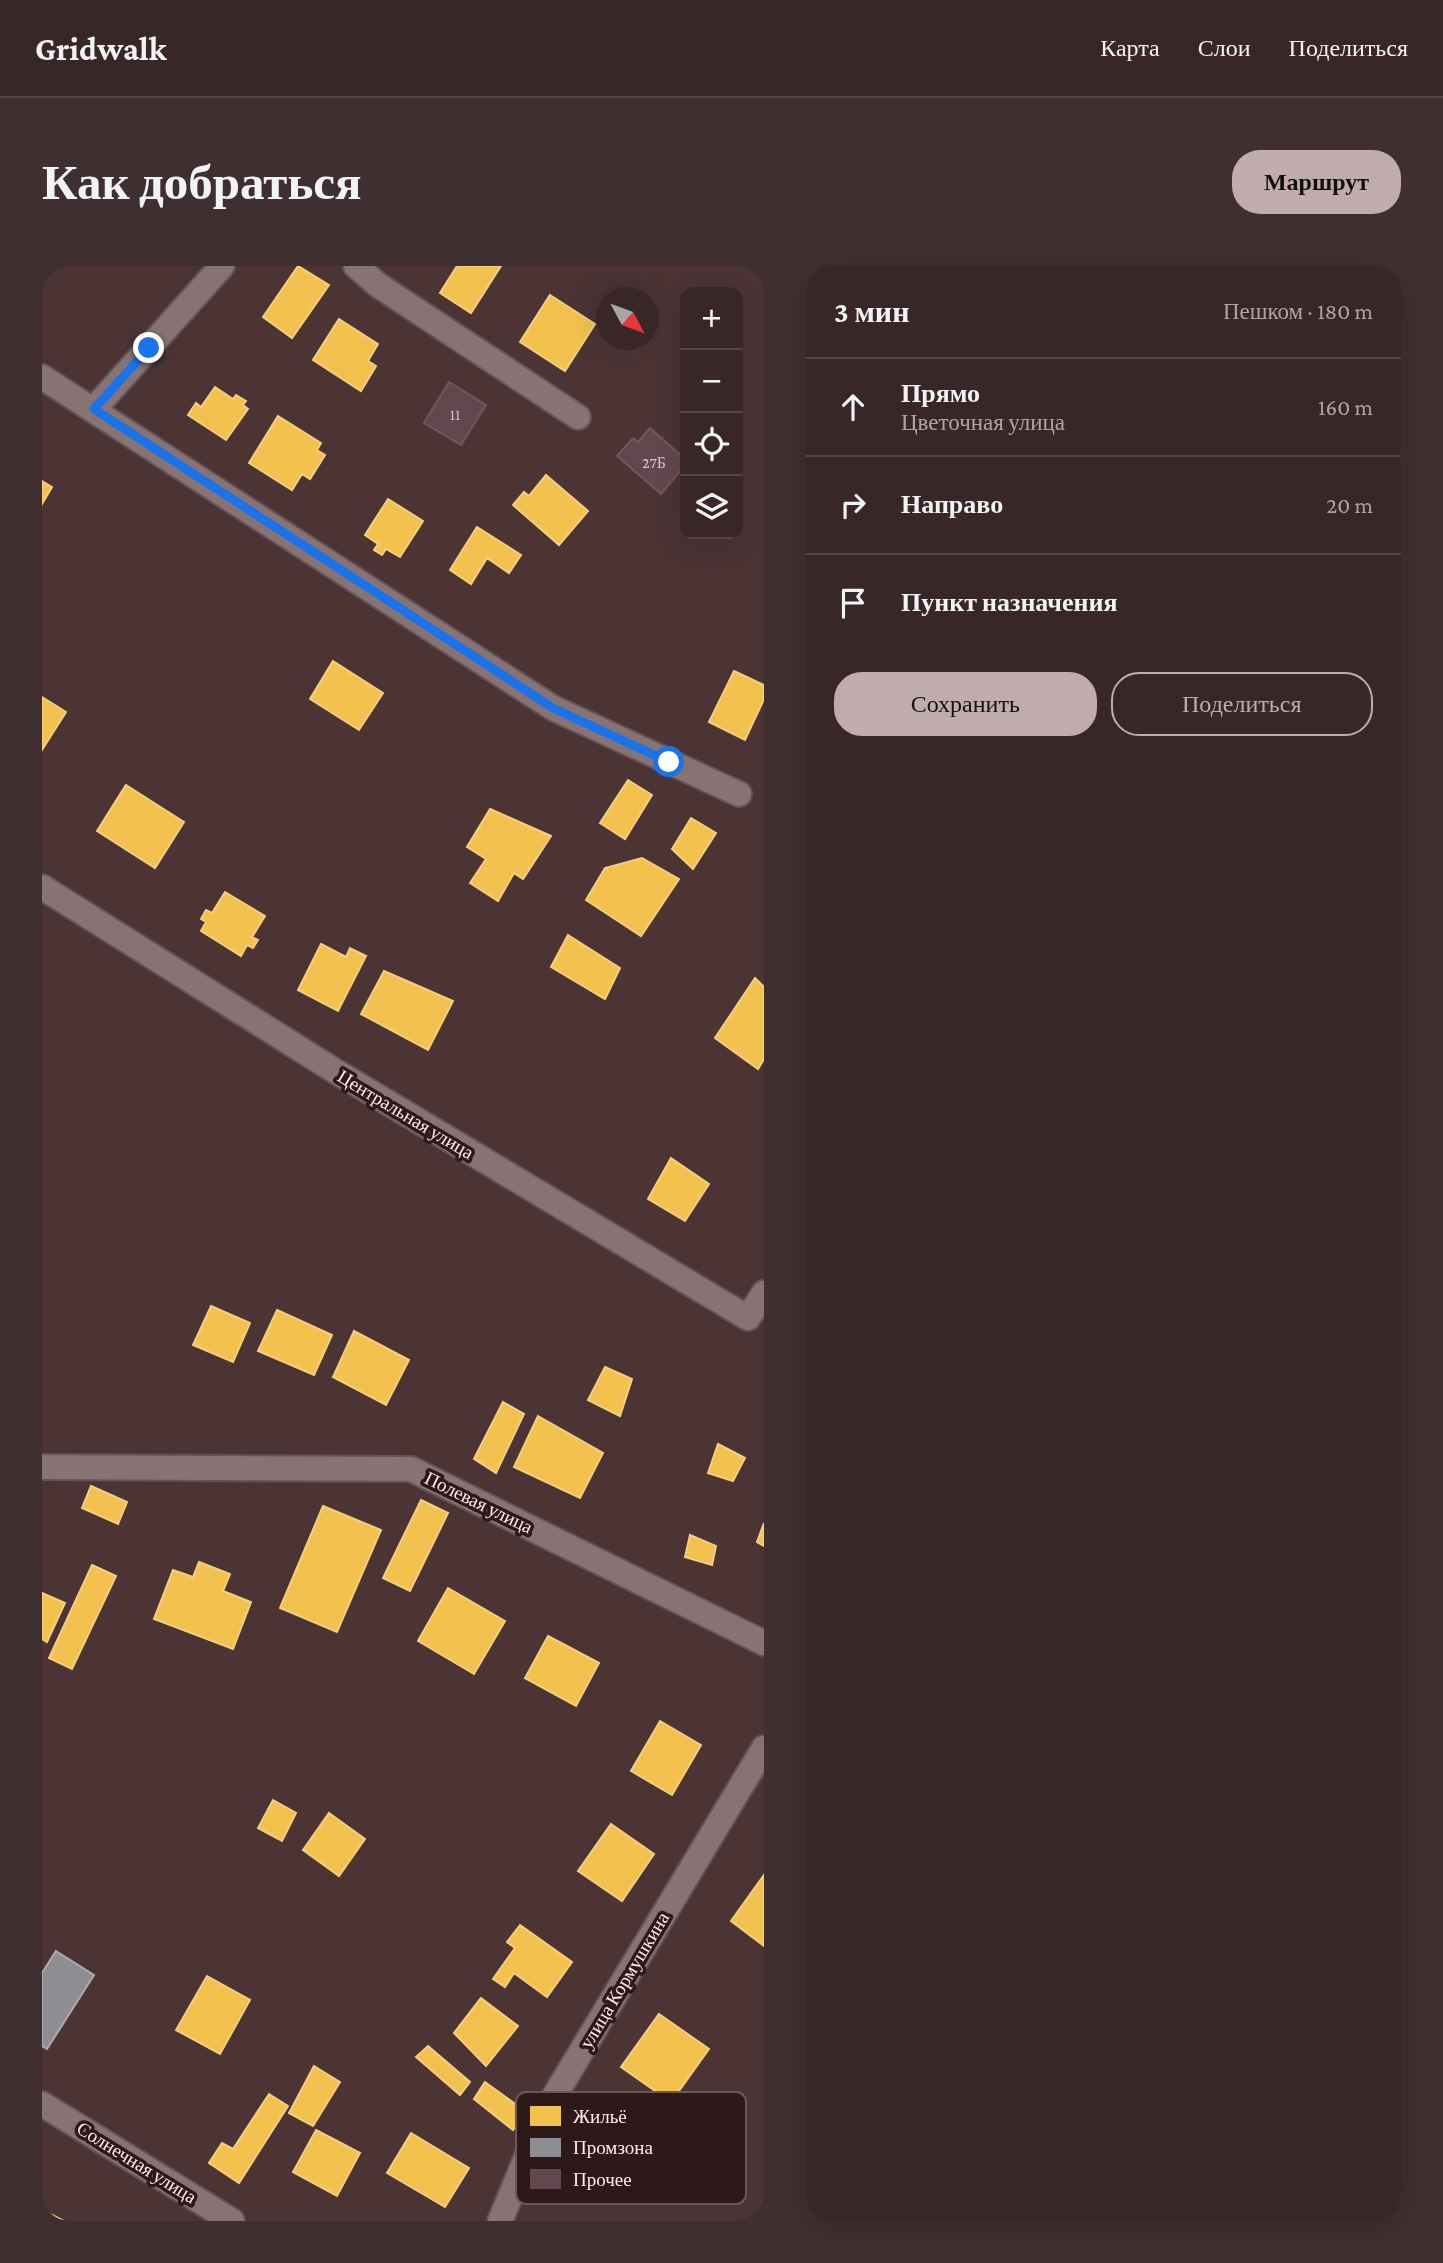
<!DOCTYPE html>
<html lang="ru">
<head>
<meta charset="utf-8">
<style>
	:root { --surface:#392728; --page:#402f30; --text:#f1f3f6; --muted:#aba5a8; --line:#534445; --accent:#c0acad }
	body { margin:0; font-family:"Crimson Pro",serif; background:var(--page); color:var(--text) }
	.controls { position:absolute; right:21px; top:21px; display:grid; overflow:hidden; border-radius:14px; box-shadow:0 7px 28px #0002 }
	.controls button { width:63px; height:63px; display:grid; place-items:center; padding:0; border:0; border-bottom:2px solid var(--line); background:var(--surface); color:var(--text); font:35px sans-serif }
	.compass { position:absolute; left:554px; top:21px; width:63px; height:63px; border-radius:50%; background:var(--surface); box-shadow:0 7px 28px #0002; rotate:131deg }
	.stop { position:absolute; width:21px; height:21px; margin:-16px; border:5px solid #1a73e8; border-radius:50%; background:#fff }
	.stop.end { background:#1a73e8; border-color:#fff; box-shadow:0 2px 7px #0008 }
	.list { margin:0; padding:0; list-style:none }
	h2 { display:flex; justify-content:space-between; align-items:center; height:91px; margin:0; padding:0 28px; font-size:30px }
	h2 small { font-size:23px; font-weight:400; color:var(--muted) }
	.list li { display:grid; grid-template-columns:46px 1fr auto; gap:21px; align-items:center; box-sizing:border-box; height:98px; padding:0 28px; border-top:2px solid var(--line) }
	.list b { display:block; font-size:26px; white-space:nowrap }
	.list p { margin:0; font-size:23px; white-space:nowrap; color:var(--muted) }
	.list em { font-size:23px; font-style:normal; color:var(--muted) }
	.actions { display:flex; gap:14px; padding:21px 28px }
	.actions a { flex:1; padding:16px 0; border:2px solid var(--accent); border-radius:28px; text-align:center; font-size:24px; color:var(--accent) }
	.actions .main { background:var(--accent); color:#111 }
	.icon { flex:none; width:38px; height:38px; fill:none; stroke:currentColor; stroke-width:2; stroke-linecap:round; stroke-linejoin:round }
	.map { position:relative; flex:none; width:722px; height:1955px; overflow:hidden; border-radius:28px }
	header { display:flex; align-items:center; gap:42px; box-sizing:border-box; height:98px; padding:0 35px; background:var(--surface); border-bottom:2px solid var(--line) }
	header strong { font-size:33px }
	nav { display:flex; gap:38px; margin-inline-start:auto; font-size:24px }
	.intro { display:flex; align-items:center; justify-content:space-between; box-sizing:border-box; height:168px; padding:0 42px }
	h1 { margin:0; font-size:49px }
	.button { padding:18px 32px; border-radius:28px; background:var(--accent); color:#111; font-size:24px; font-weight:700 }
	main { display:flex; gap:42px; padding:0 42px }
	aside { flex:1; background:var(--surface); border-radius:28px; box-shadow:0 7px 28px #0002 }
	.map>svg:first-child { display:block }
	.homes { fill:#f2c14e; stroke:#f6ce7e; stroke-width:2 }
	.industry { fill:#8d8d92; stroke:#afaaad; stroke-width:2 }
	.building { fill:#63474f; stroke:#6e595d; stroke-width:2 }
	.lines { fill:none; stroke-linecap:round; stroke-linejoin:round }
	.street-casing { stroke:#655254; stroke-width:28 }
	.street { stroke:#877374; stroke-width:24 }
	.route { stroke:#1a73e8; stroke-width:9 }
	.labels { text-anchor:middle; stroke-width:7; stroke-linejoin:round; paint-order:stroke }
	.number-label { font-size:16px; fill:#d8c3c6 }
	.street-label { font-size:19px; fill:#ffeced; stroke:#2e191a }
	.key { fill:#2e191a; stroke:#6d5859; stroke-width:2 }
	.key-label { font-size:19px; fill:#ffeced }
</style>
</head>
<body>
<header>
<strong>Gridwalk</strong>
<nav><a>Карта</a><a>Слои</a><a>Поделиться</a></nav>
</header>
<div class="intro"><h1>Как добраться</h1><a class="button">Маршрут</a></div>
<main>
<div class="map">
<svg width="722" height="1955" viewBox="0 0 722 1955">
	<rect width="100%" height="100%" fill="#4c3435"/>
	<path class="homes" d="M256,0L287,19L250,72L221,51Z
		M415,0H459L429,47L398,27Z
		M508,29L553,58L523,105L478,76Z
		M297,53L336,78L326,95L334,100L319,125L271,94Z
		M173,121L191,133L194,129L204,135L201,139L206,143L184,174L146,149L154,137L159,141Z
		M236,150L279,177L275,184L283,189L268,213L260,208L250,224L207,197Z
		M504,209L546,245L517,279L471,239L482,226L487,230Z
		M0,215L10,221L0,238Z
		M346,233L381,255L358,291L344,283L340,289L332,284L336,278L323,269Z
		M435,261L479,289L467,307L445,292L429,318L408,304Z
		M291,395L341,427L317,464L268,433Z
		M692,405L722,419V433L703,474L667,456Z
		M0,431L24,446L0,484Z
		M586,514L610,529L583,573L558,557Z
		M84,519L142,556L113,602L55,565Z
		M448,543L509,570L481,613L472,607L456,635L428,617L444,593L425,581Z
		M649,552L674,567L651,603L630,583Z
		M600,592L637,613L599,670L544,634L563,602Z
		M183,626L223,650L210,671L216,674L211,682L205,679L199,690L159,665L164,656L159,653L164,644L170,647Z
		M526,669L578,702L563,733L509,701Z
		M279,678L304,691L308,682L324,690L296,745L256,724Z
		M342,705L411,735L386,784L319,748Z
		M713,712L722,721V793L716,803L673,772Z
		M629,892L667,918L643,955L606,933Z
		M169,1040L208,1057L191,1096L151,1079Z
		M235,1044L290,1069L272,1109L216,1085Z
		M312,1065L367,1094L344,1139L291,1111Z
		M563,1101L590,1113L578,1150L546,1134Z
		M461,1136L482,1148L454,1207L432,1193Z
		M496,1150L561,1187L538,1232L472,1201Z
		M676,1178L703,1192L691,1215L666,1207Z
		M49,1220L85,1236L76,1258L40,1242Z
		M379,1234L406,1247L368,1325L341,1312Z
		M281,1240L339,1264L295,1366L238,1342Z
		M722,1257V1280L715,1276Z
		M648,1269L674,1280L670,1299L643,1291Z
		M157,1296L188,1308L181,1325L209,1336L191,1383L112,1353L131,1304L151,1311Z
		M50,1299L74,1310L30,1403L7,1392Z
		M406,1322L463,1355L432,1408L376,1375Z
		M0,1327L23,1337L5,1376L0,1373Z
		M506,1370L557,1397L534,1440L483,1412Z
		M618,1455L659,1479L630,1529L589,1505Z
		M231,1534L254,1547L240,1575L216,1562Z
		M287,1547L323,1573L297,1610L261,1584Z
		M569,1558L612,1588L580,1635L536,1605Z
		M722,1609V1680L689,1655Z
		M478,1659L530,1696L505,1731L472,1707L463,1721L451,1713L473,1682L465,1676Z
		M165,1710L208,1734L178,1788L134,1764Z
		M439,1732L476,1760L444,1800L412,1767Z
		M617,1748L667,1783L629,1836L579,1801Z
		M386,1780L428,1816L418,1829L374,1791Z
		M272,1800L298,1816L271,1860L247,1847Z
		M443,1816L483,1845L471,1864L432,1833Z
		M227,1828L246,1840L197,1917L167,1897L180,1877L191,1883Z
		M274,1864L318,1887L295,1930L251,1906Z
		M369,1867L427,1902L403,1941L345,1907Z
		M0,1944L22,1955H0Z"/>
	<path class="industry" d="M14,1685L52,1709L5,1783L0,1780V1707Z"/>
	<path class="building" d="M407,116L444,139L419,179L382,157Z
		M608,162L643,193V199L619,228L575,190L591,172L596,176Z"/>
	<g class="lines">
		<defs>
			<path id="street" d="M314,0L336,19L536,151
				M0,111L511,442L697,528
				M52,143L180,0
				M0,621L293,805L706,1052L722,1027
				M0,1201L369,1203L722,1377
				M0,1838L190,1955
				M458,1955L504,1844L722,1482"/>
		</defs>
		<use href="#street" class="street-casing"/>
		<use href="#street" class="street"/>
	</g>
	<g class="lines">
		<path class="route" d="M107,82L52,143L511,442L627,496"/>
	</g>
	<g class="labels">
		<g class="number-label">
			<text x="413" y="154">11</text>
			<text x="612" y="202">27Б</text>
		</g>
		<g class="street-label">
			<text transform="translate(364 848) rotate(31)" y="7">Центральная улица</text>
			<text transform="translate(437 1236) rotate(26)" y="7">Полевая улица</text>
			<text transform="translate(582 1714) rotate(-59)" y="7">улица Кормушкина</text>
			<text transform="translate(95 1896) rotate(32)" y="7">Солнечная улица</text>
		</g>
	</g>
	<rect x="474" y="1826" width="230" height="112" rx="10" class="key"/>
	<rect x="488" y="1840" width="31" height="20" fill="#f2c14e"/>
	<rect x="488" y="1872" width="31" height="19" fill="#8d8d92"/>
	<rect x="488" y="1903" width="31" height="20" fill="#63474f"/>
	<g class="key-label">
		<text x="531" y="1857">Жильё</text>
		<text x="531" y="1888">Промзона</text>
		<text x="531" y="1920">Прочее</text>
	</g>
</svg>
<div class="controls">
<button>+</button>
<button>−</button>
<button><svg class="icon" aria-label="locate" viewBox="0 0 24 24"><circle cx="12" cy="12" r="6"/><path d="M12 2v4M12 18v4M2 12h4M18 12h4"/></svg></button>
<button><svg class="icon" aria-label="layers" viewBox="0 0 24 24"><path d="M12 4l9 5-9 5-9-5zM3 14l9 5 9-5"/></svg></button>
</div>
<svg class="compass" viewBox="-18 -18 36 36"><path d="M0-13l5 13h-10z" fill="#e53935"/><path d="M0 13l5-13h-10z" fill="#aba5a8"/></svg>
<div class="stop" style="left:627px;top:496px"></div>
<div class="stop end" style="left:107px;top:82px"></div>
</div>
<aside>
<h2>3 мин<small>Пешком · 180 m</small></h2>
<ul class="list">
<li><svg class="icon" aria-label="ahead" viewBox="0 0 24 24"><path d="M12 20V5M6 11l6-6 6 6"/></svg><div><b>Прямо</b><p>Цветочная улица</p></div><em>160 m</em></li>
<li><svg class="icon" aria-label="right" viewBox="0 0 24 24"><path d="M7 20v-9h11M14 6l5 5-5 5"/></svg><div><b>Направо</b></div><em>20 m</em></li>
<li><svg class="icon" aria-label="arrive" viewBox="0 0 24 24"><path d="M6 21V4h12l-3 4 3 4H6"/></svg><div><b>Пункт назначения</b></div></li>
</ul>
<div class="actions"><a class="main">Сохранить</a><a>Поделиться</a></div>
</aside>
</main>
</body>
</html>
